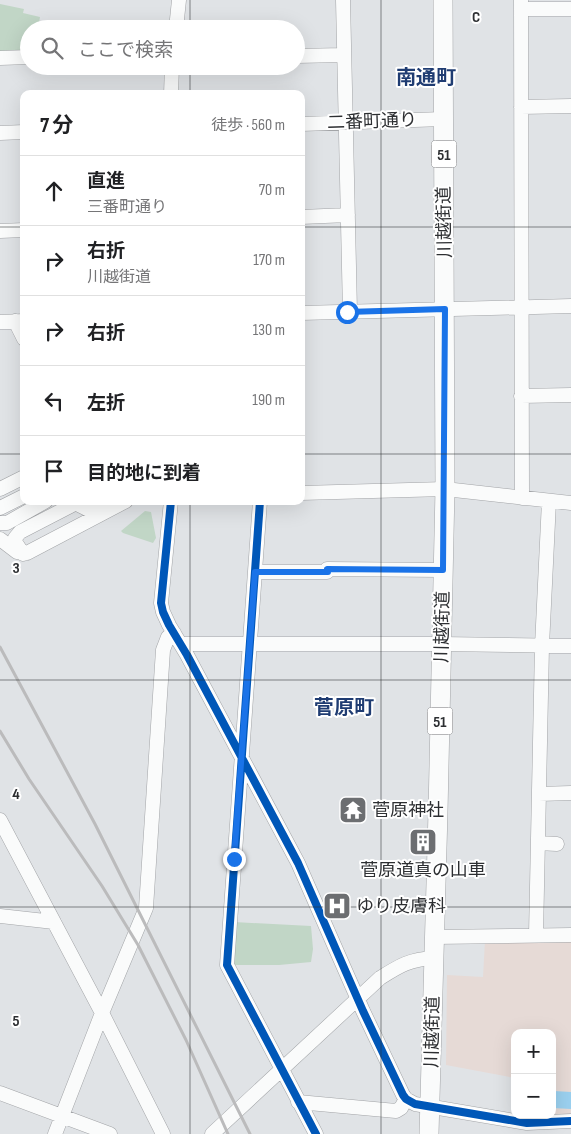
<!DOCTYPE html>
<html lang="ja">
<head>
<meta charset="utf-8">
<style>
	:root { --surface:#fff; --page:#f2f2f2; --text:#202124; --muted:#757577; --line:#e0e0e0 }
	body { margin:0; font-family:"Sofia Sans Condensed","Noto Sans JP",sans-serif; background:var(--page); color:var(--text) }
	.controls { position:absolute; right:15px; bottom:15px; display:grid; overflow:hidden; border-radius:10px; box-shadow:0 5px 20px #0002 }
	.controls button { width:45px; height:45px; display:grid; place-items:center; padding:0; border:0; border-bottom:1px solid var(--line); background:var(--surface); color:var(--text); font:25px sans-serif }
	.stop { position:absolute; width:15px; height:15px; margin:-11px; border:4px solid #1a73e8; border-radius:50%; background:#fff }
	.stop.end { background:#1a73e8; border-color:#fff; box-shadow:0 1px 5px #0008 }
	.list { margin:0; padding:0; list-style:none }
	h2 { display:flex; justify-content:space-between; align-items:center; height:65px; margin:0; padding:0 20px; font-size:21px }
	h2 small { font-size:16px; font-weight:400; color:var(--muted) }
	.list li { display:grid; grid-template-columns:32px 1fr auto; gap:15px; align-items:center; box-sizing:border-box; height:70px; padding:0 20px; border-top:1px solid var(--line) }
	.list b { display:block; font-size:19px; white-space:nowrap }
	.list p { margin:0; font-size:16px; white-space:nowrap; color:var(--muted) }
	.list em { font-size:16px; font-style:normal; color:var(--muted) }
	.icon { flex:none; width:28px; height:28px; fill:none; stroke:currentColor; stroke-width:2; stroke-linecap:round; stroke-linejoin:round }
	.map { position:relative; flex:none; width:571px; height:1134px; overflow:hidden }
	.search { position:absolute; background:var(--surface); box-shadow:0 5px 20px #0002; left:20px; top:20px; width:285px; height:55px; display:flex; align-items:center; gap:12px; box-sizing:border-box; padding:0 18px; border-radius:28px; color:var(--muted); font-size:19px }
	.panel { position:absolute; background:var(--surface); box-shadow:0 5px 20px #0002; left:20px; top:90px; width:285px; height:415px; border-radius:10px }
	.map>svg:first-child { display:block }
	.education { fill:#e6dad6 }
	.green { fill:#c1d6c6 }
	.water { fill:#9bd1f0 }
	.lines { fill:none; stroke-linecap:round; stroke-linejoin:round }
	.minor-casing { stroke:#a2a4a7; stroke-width:15 }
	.major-casing { stroke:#a2a4a7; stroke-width:20 }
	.minor { stroke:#fafbfb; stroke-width:14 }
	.major { stroke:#fafbfb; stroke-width:19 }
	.rail { stroke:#bbbbbc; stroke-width:3 }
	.cycleway-casing { stroke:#fff; stroke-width:11 }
	.cycleway { stroke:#0057b8; stroke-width:8 }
	.route { stroke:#1a73e8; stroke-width:6 }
	.grid { fill:none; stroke:#2d2f32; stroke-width:1; stroke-opacity:0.55 }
	.labels { text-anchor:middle; stroke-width:4; stroke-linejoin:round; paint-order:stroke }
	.shield { fill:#fff; stroke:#6c6d70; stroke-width:1 }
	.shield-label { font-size:16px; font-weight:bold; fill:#2d2f32 }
	.street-label { font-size:18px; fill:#2d2f32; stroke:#fff }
	.poi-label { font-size:18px; fill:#2d2f32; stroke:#fff; text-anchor:start }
	.quarter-label { font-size:20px; font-weight:bold; fill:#1f3c72; stroke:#fff }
	.grid-label { font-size:16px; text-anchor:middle; font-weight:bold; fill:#2d2f32; stroke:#fff; stroke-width:4; stroke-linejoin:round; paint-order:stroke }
</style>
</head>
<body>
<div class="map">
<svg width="571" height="1134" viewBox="0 0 571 1134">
	<rect width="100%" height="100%" fill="#e0e3e6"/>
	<path class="education" d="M485,940H571V1116L545,1118V1115H552V1033H515V1078L446,1065L447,975L483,977Z"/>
	<path class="green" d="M0,4L24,9L23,13L40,17L38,29H29V53L0,54Z
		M145,511L151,512L156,538L153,543L123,533L121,531Z
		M234,922L311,926L313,949L311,962L279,965H230Z"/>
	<path class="water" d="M554,1091L571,1092V1109L553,1108Z"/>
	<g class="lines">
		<defs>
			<path id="minor" d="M343,0L350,312
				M521,0L522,498
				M521,9H571
				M176,29L179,0
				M296,56L343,55
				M0,58L29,57
				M171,94L172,66
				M521,107L571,106
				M301,124L443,119
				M0,133L24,132
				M301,217L348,215
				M0,231L24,230
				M301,313L571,306
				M15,321L24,339
				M0,322L24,321
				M521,396L571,395
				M0,489L24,477
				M301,493L445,489L571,503
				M171,501L161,603L163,612L169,625L187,655L298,863L363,1011L403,1095L406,1099L415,1104L527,1123L571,1121
				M260,501L227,965L316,1134
				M79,505L89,510L107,503
				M0,508L24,496
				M0,523H7L46,501
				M0,539L17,552L27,553L126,501
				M23,554L16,543L15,538L20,532L78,502
				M255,572H327V569L443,570
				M181,644H441L571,646
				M539,794L571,793
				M0,820L102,1013
				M538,843L557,844
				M0,916L54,922
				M536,935L542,646L549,501
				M434,937L571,935
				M102,1013L146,908L163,650L168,637L174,633
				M0,1093L110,1134
				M298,1102L396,1111L401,1108L406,1099
				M55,1134L102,1013L163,1134
				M212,1134L380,978C399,966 410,959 434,958"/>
			<path id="major" d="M429,1134L438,812L445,489L443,0"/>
		</defs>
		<use href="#minor" class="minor-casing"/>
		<use href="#major" class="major-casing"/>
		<use href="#minor" class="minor"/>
		<use href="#major" class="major"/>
		<path class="rail" d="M0,647L95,824L250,1134
			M0,731L29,779L102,886L138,945L186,1040L228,1134"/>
		<defs>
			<path id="cycleway" d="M171,501L161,603L163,612L169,625L187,655L298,863L363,1011L403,1095L406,1099L415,1104L527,1123L571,1121
				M260,501L227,965L316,1134"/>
		</defs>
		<use href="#cycleway" class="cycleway-casing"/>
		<use href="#cycleway" class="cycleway"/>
	</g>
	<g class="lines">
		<path class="route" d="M234,859L255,572H328L327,569L443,570L445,309L347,312"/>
	</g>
	<path class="grid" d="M190,0V29M381,0V1134M190,66V94M0,227H24M301,227H571M0,454H24M301,454H571M190,501V1134M0,680H571M0,907H571"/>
	<defs>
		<symbol id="temple-square" viewBox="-11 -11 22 22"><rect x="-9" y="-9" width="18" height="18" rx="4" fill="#6c6e71" stroke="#fff"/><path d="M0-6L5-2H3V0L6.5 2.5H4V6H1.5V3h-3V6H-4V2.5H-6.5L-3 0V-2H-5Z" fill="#fff"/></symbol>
		<symbol id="building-square" viewBox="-11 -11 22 22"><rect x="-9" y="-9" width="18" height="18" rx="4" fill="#6c6e71" stroke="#fff"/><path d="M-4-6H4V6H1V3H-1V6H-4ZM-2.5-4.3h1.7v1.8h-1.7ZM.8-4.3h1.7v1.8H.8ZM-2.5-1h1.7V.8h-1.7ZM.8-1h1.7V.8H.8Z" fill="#fff"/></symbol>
		<symbol id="hospital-square" viewBox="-11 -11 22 22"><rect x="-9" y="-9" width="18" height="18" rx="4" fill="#6c6e71" stroke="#fff"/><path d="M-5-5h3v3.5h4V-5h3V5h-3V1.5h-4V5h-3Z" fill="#fff"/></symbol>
	</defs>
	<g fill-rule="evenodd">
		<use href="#temple-square" x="337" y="794" width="32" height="32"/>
		<use href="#building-square" x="407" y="826" width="32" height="32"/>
		<use href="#hospital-square" x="321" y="890" width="32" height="32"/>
	</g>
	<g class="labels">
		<g class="shield">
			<rect x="431.5" y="140.5" width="25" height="27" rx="4"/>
			<rect x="427.5" y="707.5" width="25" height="27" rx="4"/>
		</g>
		<g class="shield-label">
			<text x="444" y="160">51</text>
			<text x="440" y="727">51</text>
		</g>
		<g class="street-label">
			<text transform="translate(372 121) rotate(-2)" y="6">二番町通り</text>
			<text transform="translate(444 222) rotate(-91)" y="6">川越街道</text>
			<text transform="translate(442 627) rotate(-89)" y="6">川越街道</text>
			<text transform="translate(432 1032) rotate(-89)" y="6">川越街道</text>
		</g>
		<g class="poi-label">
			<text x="372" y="816">菅原神社</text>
			<text x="423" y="876" text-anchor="middle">菅原道真の山車</text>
			<text x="356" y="912">ゆり皮膚科</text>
		</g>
		<g class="quarter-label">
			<text x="426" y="84">南通町</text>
			<text x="344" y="714">菅原町</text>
		</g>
	</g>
	<g class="grid-label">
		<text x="476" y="22">C</text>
		<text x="16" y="573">3</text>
		<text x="16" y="799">4</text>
		<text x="16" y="1026">5</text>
	</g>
</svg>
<div class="controls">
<button>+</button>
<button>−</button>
</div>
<div class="stop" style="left:347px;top:312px"></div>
<div class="stop end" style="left:234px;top:859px"></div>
<div class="search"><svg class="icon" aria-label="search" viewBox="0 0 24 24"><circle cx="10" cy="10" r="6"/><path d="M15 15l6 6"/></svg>ここで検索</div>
<section class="panel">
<h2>7 分<small>徒歩 · 560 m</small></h2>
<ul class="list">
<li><svg class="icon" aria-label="ahead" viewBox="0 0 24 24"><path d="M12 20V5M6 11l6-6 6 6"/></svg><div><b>直進</b><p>三番町通り</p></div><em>70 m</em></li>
<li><svg class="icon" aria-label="right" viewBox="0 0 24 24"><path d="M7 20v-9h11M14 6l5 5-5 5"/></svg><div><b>右折</b><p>川越街道</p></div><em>170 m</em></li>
<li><svg class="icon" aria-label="right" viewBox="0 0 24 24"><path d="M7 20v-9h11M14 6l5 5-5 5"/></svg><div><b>右折</b></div><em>130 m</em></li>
<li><svg class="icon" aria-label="left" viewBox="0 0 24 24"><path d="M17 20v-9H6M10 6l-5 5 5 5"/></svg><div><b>左折</b></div><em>190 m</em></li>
<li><svg class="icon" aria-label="arrive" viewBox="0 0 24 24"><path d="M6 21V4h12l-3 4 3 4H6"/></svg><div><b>目的地に到着</b></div></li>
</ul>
</section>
</div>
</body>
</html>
